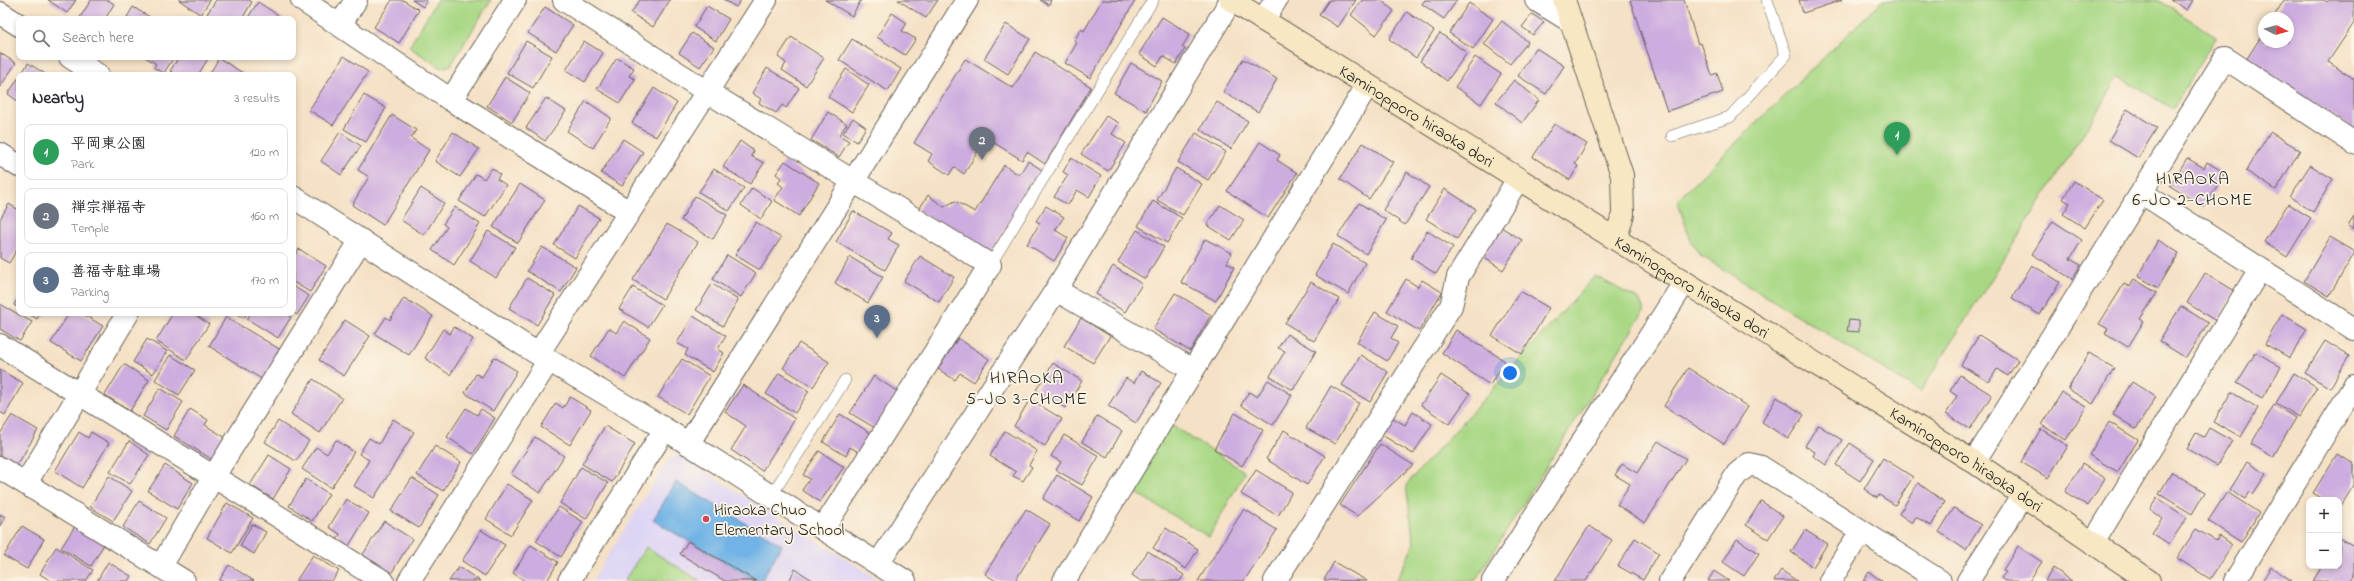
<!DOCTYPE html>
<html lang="en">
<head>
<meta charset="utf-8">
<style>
	:root { --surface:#fff; --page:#f7f7f7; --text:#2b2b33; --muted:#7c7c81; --line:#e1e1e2; --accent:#ea580c }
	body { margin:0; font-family:"Indie Flower","Klee One",sans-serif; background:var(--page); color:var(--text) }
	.controls { position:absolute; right:12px; bottom:12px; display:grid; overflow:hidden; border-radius:8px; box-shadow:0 2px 6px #0003 }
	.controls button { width:36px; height:36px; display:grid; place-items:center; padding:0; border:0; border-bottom:1px solid var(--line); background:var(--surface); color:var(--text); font:20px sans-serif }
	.compass { position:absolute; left:2258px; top:12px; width:36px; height:36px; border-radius:50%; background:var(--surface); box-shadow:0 2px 6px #0003; rotate:96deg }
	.you { position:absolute; left:1510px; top:373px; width:14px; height:14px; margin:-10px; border:3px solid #fff; border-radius:50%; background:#1a73e8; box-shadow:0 0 0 6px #1a73e833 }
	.badge { display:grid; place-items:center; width:26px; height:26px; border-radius:50%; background:var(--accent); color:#fff; font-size:13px; font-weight:700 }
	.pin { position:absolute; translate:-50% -33px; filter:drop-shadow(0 1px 2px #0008) }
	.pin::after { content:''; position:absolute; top:21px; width:14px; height:12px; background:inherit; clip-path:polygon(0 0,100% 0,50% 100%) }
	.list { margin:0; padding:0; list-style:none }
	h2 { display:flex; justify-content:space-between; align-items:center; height:52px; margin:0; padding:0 16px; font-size:17px }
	h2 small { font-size:13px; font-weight:400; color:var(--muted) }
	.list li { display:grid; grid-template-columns:26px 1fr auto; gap:12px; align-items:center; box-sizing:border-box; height:56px; margin:0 8px 8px; padding:0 8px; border:1px solid var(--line); border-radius:8px }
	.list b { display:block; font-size:15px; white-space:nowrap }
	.list p { margin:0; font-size:13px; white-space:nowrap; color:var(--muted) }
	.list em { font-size:13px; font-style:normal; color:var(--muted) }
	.icon { flex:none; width:22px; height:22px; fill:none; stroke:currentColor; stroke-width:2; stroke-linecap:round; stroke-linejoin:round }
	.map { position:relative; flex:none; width:2354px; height:581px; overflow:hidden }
	.search { position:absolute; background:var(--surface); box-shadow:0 2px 6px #0003; left:16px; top:16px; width:280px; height:44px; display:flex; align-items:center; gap:10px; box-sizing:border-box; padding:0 14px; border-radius:8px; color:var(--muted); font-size:15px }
	.panel { position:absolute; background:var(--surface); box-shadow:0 2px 6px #0003; left:16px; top:72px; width:280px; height:244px; border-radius:8px }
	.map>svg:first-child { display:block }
	.built { fill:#ded5f5 }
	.green { fill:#a9d885; stroke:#627a50 }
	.water { fill:#71b3e6; stroke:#466881 }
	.building { fill:#cdacdf }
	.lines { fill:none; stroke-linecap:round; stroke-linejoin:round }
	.lane-casing { stroke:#686157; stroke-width:12 }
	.street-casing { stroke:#686157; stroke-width:24 }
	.secondary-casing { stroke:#686157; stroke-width:24 }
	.lane { stroke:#fff; stroke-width:11 }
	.street { stroke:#fff; stroke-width:22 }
	.secondary { stroke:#f7e8c3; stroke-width:22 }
	.poi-dot { fill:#d1495b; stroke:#fcf5e5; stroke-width:1.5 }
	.labels { text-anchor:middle; stroke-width:3.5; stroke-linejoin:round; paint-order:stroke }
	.street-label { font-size:17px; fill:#1c1c1c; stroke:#fcf5e5 }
	.poi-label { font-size:17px; fill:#1c1c1c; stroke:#fcf5e5; text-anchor:start }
	.neighbourhood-label { font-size:18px; letter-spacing:1px; fill:#1c1c1c; stroke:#fcf5e5 }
</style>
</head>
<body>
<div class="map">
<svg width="2354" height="581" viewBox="0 0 2354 581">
	<rect width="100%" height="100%" fill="#fcf5e5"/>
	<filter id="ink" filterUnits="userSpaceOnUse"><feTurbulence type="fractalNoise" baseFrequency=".025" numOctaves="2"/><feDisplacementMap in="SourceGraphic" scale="8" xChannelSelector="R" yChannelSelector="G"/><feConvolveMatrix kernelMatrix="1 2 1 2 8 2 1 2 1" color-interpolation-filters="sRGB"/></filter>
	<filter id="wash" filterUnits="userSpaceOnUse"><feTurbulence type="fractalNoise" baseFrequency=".012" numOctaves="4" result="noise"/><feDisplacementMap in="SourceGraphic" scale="16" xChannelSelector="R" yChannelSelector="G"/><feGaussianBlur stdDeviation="0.9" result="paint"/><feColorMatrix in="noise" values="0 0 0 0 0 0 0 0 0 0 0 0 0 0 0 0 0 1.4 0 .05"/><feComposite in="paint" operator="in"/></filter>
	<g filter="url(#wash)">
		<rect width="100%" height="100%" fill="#f5e1c5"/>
		<path class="built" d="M680,456L881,581H592L670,457Z"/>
		<path class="green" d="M437,0H491L451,65L441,68L409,47Z
			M1883,0H2158L2216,36L2173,109L2119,77L1920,392L1700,255L1691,241L1677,200Z
			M1595,276L1640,300L1644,311L1475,581H1396L1414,544L1406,485Z
			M1163,420L1245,472L1209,537L1123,485Z
			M646,547L700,581H624Z"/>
		<path class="water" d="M676,482L782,545L761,581H756L653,520Z"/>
		<g id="blocks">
			<path class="building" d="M48,0H76L67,13Z
				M91,0H108L114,4L105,19H79Z
				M179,0H210L201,15Z
				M216,0H249L252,2L242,19H214L207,14Z
				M392,0H403L419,10L399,43L374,27Z
				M412,0H427L423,7Z
				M640,0H670L653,27L631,13Z
				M724,0H741L736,7Z
				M825,0H861L852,16Z
				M898,0H938L926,18Z
				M1040,0H1051L1049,5Z
				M1102,0L1135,1L1090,78L1065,63L1077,43L1074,41L1081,29L1084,31Z
				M1329,0H1356L1338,27L1319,15Z
				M1362,0H1381L1394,11L1376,35L1351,15Z
				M1425,0H1457L1444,19L1422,4Z
				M1630,0H1684L1698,44L1701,43L1712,75L1717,73L1723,92L1667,111Z
				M1799,0H1842L1803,13Z
				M2171,0H2193L2187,10Z
				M2284,0H2324L2327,2L2329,0H2354V23L2328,62L2354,79V129L2246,60L2264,32V42H2288V18H2273Z
				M258,2L284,19H247Z
				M1469,3L1493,19L1473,49L1449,33Z
				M707,6L729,19L716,41L694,27Z
				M133,7L153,19H126Z
				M545,7L573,25L556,51L528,33Z
				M1407,12L1434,31L1416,58L1389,39Z
				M892,13L907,23L902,31L916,39L905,55L877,37Z
				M1532,14L1544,22L1533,35L1522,27Z
				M1162,17L1190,34L1182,47L1185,49L1176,64L1163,56L1157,66L1139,54Z
				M1502,21L1528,42L1510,64L1484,44Z
				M1006,24L1030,39L1008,74L984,59Z
				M692,33L714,47L700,67L679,53Z
				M1440,33L1467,53L1447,81L1420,61Z
				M791,37L824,58L806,86L782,70L786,63L778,57Z
				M852,39L901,69L888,91L839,60Z
				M526,41L552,56L533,88L507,73Z
				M584,41L603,53L585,82L566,70Z
				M1536,48L1564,66L1546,94L1518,76Z
				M1035,52L1091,87L1045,164L1027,152L1022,160L986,138L964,174L954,167L949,175L928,161L932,154L914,143L965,59L1013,88Z
				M0,53L16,63L0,87Z
				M344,56L368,72L333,125L309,110Z
				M145,57H174L164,73L154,68L156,64Z
				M179,57H209L198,75H177L170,71Z
				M1475,57L1501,74L1481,104L1455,87Z
				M219,58L246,75H209Z
				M617,58L634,68L629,76L635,79L620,103L597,89Z
				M1243,59L1277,79L1258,112L1223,92Z
				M28,63L47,75H21Z
				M1131,63L1162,81L1146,111L1114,93Z
				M767,68L799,88L786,108L782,105L776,113L759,103L761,99L752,93Z
				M846,69L869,85L852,112L828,97Z
				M19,77V102L8,94Z
				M505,77L530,93L512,122L487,106Z
				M1514,80L1539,100L1522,123L1496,102Z
				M654,88L677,103L656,137L632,123Z
				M364,95L386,108L366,142L344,129Z
				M546,98L566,111L545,141L526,128Z
				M586,101L611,118L593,148L567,131Z
				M1217,102L1248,121L1231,149L1200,129Z
				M2127,109L2157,128L2138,158L2109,140Z
				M828,112L847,124L839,135L849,141L839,157L811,140Z
				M392,115L416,130L411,138L429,150L383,225L352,205L369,177L358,170Z
				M1106,116L1119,123L1112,134L1126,143L1108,171L1081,154Z
				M853,118L866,127L857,142L843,133Z
				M1554,124L1587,144L1575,164L1578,166L1570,180L1533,157Z
				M340,132L361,146L341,175L321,161Z
				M453,132L479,149L460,177L435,161Z
				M2270,132L2300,150L2276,190L2246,171Z
				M1196,133L1226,152L1208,180L1178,162Z
				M623,139L643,152L622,186L601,173Z
				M740,141L754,151L751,156L764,163L750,184L723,167Z
				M1260,142L1280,155L1277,160L1297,173L1268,218L1227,191Z
				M1363,143L1393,162L1369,199L1340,179Z
				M1071,158L1101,176L1089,197L1077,190L1068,205L1054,197L1068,175L1063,172Z
				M2187,158L2204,168L2207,162L2225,173L2204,207L2170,186Z
				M785,161L819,183L799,216L774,200L783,187L778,183L781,178L776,174Z
				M1028,161L1042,170L988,257L918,211L928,195L944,207L955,201L975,212L1004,165L1019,175Z
				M2310,165L2333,179L2313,212L2290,197Z
				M492,168L500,174L497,179L506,185L485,217L459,201L476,174L484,179Z
				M1176,168L1202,184L1183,215L1157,200Z
				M714,169L744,188L729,211L699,192Z
				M1407,172L1429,187L1405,225L1383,210Z
				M2074,181L2103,200L2085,228L2063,214L2070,203L2063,199Z
				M520,184L545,200L518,243L493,227Z
				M421,188L444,203L424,235L401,220Z
				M752,188L772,201L761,219L741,205Z
				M1445,189L1476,209L1457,239L1426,219Z
				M695,196L727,215L713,239L681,220Z
				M1153,201L1182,218L1167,243L1138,226Z
				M1359,203L1386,220L1366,254L1338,236Z
				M9,204L19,210V246L9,263L0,258V219Z
				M2288,204L2311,218L2287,257L2264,242Z
				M1220,205L1244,220L1231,240L1207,225Z
				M578,206L599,218L575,258L554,245Z
				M1046,206L1064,217L1055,230L1068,238L1054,261L1027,244L1040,223L1036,221Z
				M455,207L480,224L454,265L432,250L447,227L443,224Z
				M853,211L892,233L888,239L899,245L885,270L836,242Z
				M2354,217V229L2348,226Z
				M2053,221L2082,240L2070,259L2081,265L2072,279L2032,254Z
				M756,222L781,238L760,270L735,255Z
				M667,224L698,242L663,299L633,280Z
				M1501,227L1522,240L1503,270L1483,257Z
				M1137,230L1164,247L1145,279L1118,262Z
				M488,231L515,247L496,278L470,261Z
				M1427,231L1453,247L1436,274L1411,258Z
				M2330,237L2354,251V254L2329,296L2304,281Z
				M1205,239L1232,253L1227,263L1234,267L1216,301L1181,282Z
				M2158,240L2179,253L2158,288L2138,276Z
				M1333,244L1365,263L1348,294L1315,275Z
				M542,247L576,267L561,292L527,271Z
				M299,249L326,266L310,292L293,282V258Z
				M727,255L756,273L741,297L713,279Z
				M920,256L954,277L939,302L904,281Z
				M850,257L883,277L868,303L835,283Z
				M2032,265L2060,282L2040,315L2012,298Z
				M1113,266L1142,284L1125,312L1096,294Z
				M2205,273L2235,291L2216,321L2187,303Z
				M527,278L555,295L537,325L509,308Z
				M1406,279L1418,287L1422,280L1442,292L1419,331L1387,311Z
				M2134,279L2157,293L2140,319L2144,321L2128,347L2105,333L2108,329L2099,324L2124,284L2130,287Z
				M1311,282L1339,299L1314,341L1285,323Z
				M712,284L738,300L723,326L696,310Z
				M293,286L309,296L297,315L293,312Z
				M633,287L662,305L648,327L619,309Z
				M1520,291L1549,308L1522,354L1492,336Z
				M1175,293L1211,315L1190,351L1153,329Z
				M19,296V308L14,305Z
				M404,298L433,316L409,355L375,334L386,317L390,320Z
				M0,304L32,322L20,341L0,329Z
				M2181,306L2208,323L2186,358L2159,341Z
				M1375,312L1398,326L1391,338L1398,343L1387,361L1357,342Z
				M28,313H40L37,319Z
				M69,313H81L103,326L81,361L51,343Z
				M173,313H192L209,324L186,360L156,341Z
				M235,313H247L244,318Z
				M251,313H285L291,317L278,338L247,319Z
				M2282,314L2307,329L2290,358L2265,344Z
				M693,316L726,336L718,349L724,353L713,372L685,355L688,349L677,343Z
				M226,317L281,350L263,380L209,346Z
				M1081,318L1110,336L1093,363L1064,346Z
				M345,320L370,336L344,376L319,360Z
				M1849,320L1859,321V332L1847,331Z
				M624,321L650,338L625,378L591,356L609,328L616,333Z
				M454,327L473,339L450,375L425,358L443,329L450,334Z
				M1456,330L1505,361L1490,385L1442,353Z
				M1287,334L1316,351L1293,390L1270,376L1285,351L1278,348Z
				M1979,335L2018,360L2008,376L1997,369L1989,382L1961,365Z
				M958,338L989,359L974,382L960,373L955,380L938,369Z
				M147,339L167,351L153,374L133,362Z
				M2325,341L2349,356L2330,388L2305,373Z
				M799,343L829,362L813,387L783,368Z
				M2256,352L2281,367L2262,398L2237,383Z
				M2089,353L2114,368L2093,404L2068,389Z
				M170,355L195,370L179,395L155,380Z
				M1361,355L1388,372L1370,402L1342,385Z
				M494,357L517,371L493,411L465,393L476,374L482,377Z
				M682,359L710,376L687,414L658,397Z
				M1053,363L1082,381L1065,408L1036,390Z
				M124,364L149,380L130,411L105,395Z
				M1688,368L1748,407L1724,444L1664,406Z
				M0,370L23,383L5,415L0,412Z
				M1141,371L1161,383L1136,423L1108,406L1126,378L1134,383Z
				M779,373L809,391L795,413L766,394Z
				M2294,373L2317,387L2299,417L2276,403Z
				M1441,375L1470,394L1449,424L1421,405Z
				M1960,375L1992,395L1970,429L1946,414L1957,396L1950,391Z
				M874,376L898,392L875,428L850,413Z
				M313,379L342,398L320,433L291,414Z
				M1268,380L1292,395L1273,425L1241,405L1249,392L1257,397Z
				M2132,382L2156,397L2136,429L2112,414Z
				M743,385L795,419L762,471L731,450L746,426L725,412Z
				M1331,386L1359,403L1335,444L1306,428Z
				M160,388L183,402L166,430L143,416Z
				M2062,392L2086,407L2066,440L2042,425Z
				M2231,392L2258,408L2241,437L2214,422Z
				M570,397L591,410L570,445L541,427L556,403L563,408Z
				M1777,397L1804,415L1788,439L1762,422Z
				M1030,399L1062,419L1045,446L1014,426Z
				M2274,405L2296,418L2273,457L2251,444Z
				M466,408L477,415L481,409L495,418L473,454L447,437Z
				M190,409L208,420L205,425L226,438L213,460L174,436Z
				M1413,412L1432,424L1413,454L1382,435L1393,418L1405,425Z
				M1235,413L1263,430L1242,466L1214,449Z
				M840,414L872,434L860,453L850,447L846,456L823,442Z
				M12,415L38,430L15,469L0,460V434Z
				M1097,416L1122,431L1107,457L1082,442Z
				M393,419L414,432L374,498L354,486L369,460L359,454L369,438L379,444Z
				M278,421L309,441L296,461L265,442Z
				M2109,422L2138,440L2118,472L2089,455Z
				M1818,425L1842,440L1826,465L1813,456L1815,452L1805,446Z
				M605,426L635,444L612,482L582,464Z
				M2209,428L2232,441L2217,466L2187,449L2196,433L2204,437Z
				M2041,429L2068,446L2048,478L2021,462Z
				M1284,430L1325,456L1307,485L1266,459Z
				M1005,431L1037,451L1029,465L1032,467L1023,481L1013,476L1016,472L990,456Z
				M79,432L88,438L91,432L109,443L82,488L55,471Z
				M1064,435L1099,456L1082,485L1056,470L1061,462L1051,456Z
				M535,437L564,456L540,493L511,474Z
				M336,440L354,452L331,488L302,469L316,447L327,454Z
				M129,441L149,455L130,484L110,472Z
				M1658,441L1686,459L1645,523L1617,505L1630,484L1615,475L1622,464L1637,473Z
				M1850,443L1874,459L1860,481L1836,465Z
				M1380,444L1413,465L1357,516L1340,505Z
				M435,446L461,462L443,491L417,475Z
				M819,451L844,467L820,502L802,490L810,479L803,475Z
				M2337,454L2354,464V485L2339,509V500H2325L2313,493Z
				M269,455L291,469L273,499L250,485Z
				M1883,458L1913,477L1895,505L1879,495L1877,498L1864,489Z
				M2247,462L2266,474L2253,494L2250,492L2245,499L2230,490Z
				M2082,464L2105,478L2088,506L2065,492Z
				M165,465L193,483L177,509L148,491Z
				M581,467L608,483L586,519L560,503Z
				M1256,470L1292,492L1278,516L1241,494Z
				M2172,472L2205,492L2192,514L2159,494Z
				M1057,475L1093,497L1079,521L1043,499Z
				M109,476L132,491L113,521L90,507Z
				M412,478L439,495L419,528L391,511Z
				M306,479L329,494L312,521L289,506Z
				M1918,483L1945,502L1931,526L1916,517L1912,523L1899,514Z
				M507,484L533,500L511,535L486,519Z
				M2227,492L2259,513L2241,542L2208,521Z
				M2157,498L2187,518L2169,544L2152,533L2162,518L2150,509Z
				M346,499L369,513L348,547L337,540L340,534L329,527Z
				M139,501L166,518L150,544L123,527Z
				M1761,501L1783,516L1768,539L1746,525Z
				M227,503L253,518L232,553L207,538Z
				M559,507L583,522L561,557L536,541Z
				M1954,508L1981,525L1966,550L1939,532Z
				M1026,509L1050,524L1015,581H996L985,574Z
				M1244,509L1277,530L1244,581H1198Z
				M0,514L5,517L0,526Z
				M384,521L412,539L391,574L362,556Z
				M77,523L106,541L91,566L61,548Z
				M252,524L266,532L254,554L240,546Z
				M22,526L44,539L27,569L4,556Z
				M1589,526L1612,540L1586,581H1555Z
				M1166,528L1198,549L1186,569L1153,548Z
				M2196,529L2216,541L2219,536L2232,545L2210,579L2177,558Z
				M481,530L505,545L485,576L462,561Z
				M1805,530L1827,544L1813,567L1791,552Z
				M1635,538L1659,553L1643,580L1618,566Z
				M2340,538L2354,546V576L2350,581H2313L2322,566H2339Z
				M1737,539L1759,553L1744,576L1723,562Z
				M688,541L756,581H725L680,554Z
				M531,545L558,562L547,581H525L513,573Z
				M2018,546L2042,562L2029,581H2005L2001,578L2006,572L2003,570Z
				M56,547L93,570L86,581H51L40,574Z
				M1148,551L1184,575L1180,581H1141L1132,575Z
				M313,555L339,571L332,581H296Z
				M108,562L131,576L128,581H97Z
				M1334,562L1367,581L1324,580Z
				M229,565L254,581H219Z
				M459,567L480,581H449Z
				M2271,567L2292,581H2262Z
				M2053,568L2072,581H2045Z
				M795,569L814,581H789Z
				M1781,570L1797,581H1774Z
				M1714,571L1729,581H1708Z
				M1869,572L1882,581H1863Z"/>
		</g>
	</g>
	<g filter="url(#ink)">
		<use href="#blocks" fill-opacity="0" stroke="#686157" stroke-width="1"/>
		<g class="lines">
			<defs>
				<path id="lane" d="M1672,136L1730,117L1786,55L1767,0
					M990,265L1153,0
					M771,496L845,380"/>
				<path id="street" d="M302,0L451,100L629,212
					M564,0L706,91L990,265L823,529
					M1536,0L1570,21
					M0,13L19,25
					M1263,20L1276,0
					M340,25L356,0
					M70,57L98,75
					M451,100L515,0
					M0,154L19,166
					M2142,193L2354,329
					M293,197L538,354L665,429L905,581
					M1056,290L1193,370
					M0,345L383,581
					M538,354L766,0
					M688,444L967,0
					M1974,462L2225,58L2354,143
					M0,468L184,581
					M26,483L128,313
					M2093,543L2260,269
					M878,564L1056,290L1231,0
					M161,566L214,476L361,240
					M409,581L549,360
					M569,581L665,429
					M1064,581L1367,86
					M1275,581L1451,306L1458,277L1518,179
					M1493,581L1684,283
					M1670,581L1737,474L1749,464L1761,467L1940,581
					M1830,581L1861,531
					M1968,581L2023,495
					M2235,581L2354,386"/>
				<g id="secondary">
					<path id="s1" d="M1231,0L1974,462L2149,581"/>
					<path d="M1564,0L1622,175L1623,214L1616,238"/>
				</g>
			</defs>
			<use href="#lane" class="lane-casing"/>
			<use href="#street" class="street-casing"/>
			<use href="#secondary" class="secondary-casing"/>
			<use href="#lane" class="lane"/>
			<use href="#street" class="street"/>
			<use href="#secondary" class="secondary"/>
		</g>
	</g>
	<circle class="poi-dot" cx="706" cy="519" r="4"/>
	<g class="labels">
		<g class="street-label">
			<text dy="6" stroke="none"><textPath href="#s1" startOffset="219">Kaminopporo hiraoka dori</textPath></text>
			<text dy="6" stroke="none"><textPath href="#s1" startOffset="543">Kaminopporo hiraoka dori</textPath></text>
			<text dy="6" stroke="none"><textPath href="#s1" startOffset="867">Kaminopporo hiraoka dori</textPath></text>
		</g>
		<g class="poi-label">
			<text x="714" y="515">Hiraoka Chuo<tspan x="714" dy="20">Elementary School</tspan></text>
		</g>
		<g class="neighbourhood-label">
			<text x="2193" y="184">HIRAOKA<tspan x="2193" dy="21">6-JO 2-CHOME</tspan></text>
			<text x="1027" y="383">HIRAOKA<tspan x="1027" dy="21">5-JO 3-CHOME</tspan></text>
		</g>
	</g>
</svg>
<div class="controls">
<button>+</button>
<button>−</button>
</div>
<svg class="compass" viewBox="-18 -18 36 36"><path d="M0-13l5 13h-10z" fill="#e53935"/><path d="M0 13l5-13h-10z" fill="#7c7c81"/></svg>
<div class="you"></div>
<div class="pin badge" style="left:1897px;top:155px;background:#2e9e5b">1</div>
<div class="pin badge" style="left:982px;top:160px;background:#6b7280">2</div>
<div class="pin badge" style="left:877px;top:338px;background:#5c6f8a">3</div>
<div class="search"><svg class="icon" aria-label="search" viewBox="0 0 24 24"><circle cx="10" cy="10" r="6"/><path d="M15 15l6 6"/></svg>Search here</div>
<section class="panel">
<h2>Nearby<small>3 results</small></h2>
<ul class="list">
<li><span class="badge" style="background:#2e9e5b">1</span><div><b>平岡東公園</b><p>Park</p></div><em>120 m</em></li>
<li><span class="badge" style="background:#6b7280">2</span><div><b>禅宗禅福寺</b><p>Temple</p></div><em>160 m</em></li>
<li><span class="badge" style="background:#5c6f8a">3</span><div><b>善福寺駐車場</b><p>Parking</p></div><em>170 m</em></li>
</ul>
</section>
</div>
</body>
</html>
